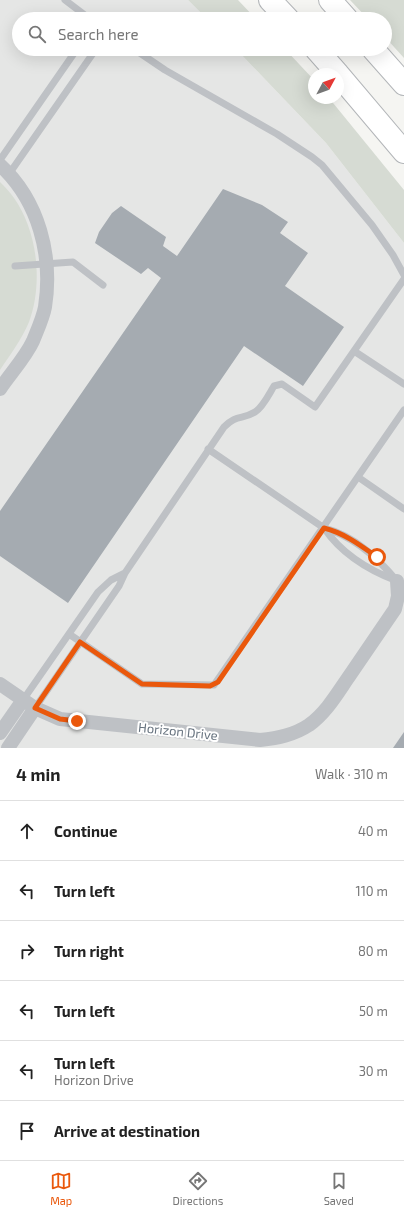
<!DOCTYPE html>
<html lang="en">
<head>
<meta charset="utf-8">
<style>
	:root { --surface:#fff; --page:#f2f2f2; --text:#222; --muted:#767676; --line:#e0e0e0; --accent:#ea580c }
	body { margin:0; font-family:"Exo 2",sans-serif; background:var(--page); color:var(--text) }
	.compass { position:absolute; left:308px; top:68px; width:36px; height:36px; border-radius:50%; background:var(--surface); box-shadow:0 4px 16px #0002; rotate:49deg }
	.stop { position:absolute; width:12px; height:12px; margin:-9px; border:3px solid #ea580c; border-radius:50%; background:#fff }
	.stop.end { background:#ea580c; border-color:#fff; box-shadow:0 1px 4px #0008 }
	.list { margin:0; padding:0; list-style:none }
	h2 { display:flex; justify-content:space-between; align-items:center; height:52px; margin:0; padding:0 16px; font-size:17px }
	h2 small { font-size:13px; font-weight:400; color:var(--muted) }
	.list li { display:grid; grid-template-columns:26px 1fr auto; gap:12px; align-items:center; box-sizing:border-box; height:60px; padding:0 16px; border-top:1px solid var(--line) }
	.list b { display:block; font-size:15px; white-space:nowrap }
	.list p { margin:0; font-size:13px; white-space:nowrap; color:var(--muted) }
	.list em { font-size:13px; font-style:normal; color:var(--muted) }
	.icon { flex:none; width:22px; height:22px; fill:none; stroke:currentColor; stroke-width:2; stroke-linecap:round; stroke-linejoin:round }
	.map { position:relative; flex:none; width:404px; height:748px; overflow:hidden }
	.search { position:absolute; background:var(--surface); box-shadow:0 4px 16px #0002; left:12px; right:12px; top:12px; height:44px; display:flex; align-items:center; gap:10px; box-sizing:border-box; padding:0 14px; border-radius:22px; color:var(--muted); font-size:15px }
	.sheet { height:412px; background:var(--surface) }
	nav { display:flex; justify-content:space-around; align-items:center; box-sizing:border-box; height:56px; border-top:1px solid var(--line); background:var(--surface); font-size:11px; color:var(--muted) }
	nav a { display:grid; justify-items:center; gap:2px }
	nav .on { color:var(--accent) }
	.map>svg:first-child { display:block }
	.built { fill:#e5e6e5 }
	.green { fill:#d6dbd3 }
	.building { fill:#a5abb1 }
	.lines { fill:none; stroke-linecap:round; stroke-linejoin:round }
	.motorway-casing { stroke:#b3b6b9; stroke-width:24 }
	.service { stroke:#bec1c5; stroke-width:7 }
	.minor { stroke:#bec1c5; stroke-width:14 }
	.motorway { stroke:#fff; stroke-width:22 }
	.route { stroke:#ea580c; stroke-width:5 }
	.labels { text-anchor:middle; stroke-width:4; stroke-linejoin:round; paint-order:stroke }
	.street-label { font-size:13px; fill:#67737f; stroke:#fff }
</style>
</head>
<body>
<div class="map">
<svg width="404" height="748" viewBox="0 0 404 748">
	<rect width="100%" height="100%" fill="#f5f5f2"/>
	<path class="built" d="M0,0H188L207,19H19V49H236L326,143L404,243V748H0Z"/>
	<path class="green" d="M188,0H238L256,19H207Z
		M350,0H404V58L385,37V19H368Z
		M236,49H285L314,80V98H329L404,190V243L326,143Z
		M0,182C5,187 10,192 14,198C38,232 43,284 29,322C22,339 10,355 0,370Z"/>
	<path class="building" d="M223,189L262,205L288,222L280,233L308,253L285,286L344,327L303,386L244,346L68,603L0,556V511L161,278L148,268L141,274L95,243L99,232L112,213L121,206L166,237L163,246L177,256Z
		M404,732V748H393Z"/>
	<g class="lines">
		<defs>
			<path id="motorway" d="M270,0L288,19
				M330,0L347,19
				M316,49L338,74
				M373,49L404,84
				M338,74L404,152"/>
		</defs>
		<use href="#motorway" class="motorway-casing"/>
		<path class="service" d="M65,0L90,19
			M134,49L165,70L277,134L312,157L322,165L372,225L393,255L404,275
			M0,160L77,49
			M9,174L96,49
			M15,266L73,262L103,285
			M354,351L404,384
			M208,449L324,528C354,536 377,557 397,581
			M358,477L404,509
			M324,528C341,553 368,570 397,581
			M69,634L142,684L214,685L404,410
			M23,700L98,592L111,580L125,573
			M35,708L119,586L125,573L224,427C237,414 242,420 255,412C263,407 269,394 274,386L282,384L315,407L404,279"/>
		<path class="minor" d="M0,165C39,201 53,256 45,307C43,318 37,331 33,341C25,358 10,374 0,389
			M0,684L35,708L60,719L260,740C278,738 294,735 309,725C327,712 338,692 350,675C365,653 380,631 395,609L398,596L397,581
			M0,733L23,700
			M8,748L35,708"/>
		<use href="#motorway" class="motorway"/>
	</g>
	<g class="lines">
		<path class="route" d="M77,721L60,719L35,708L80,642L142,684L210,686L218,682L324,528C344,533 360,545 377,557"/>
	</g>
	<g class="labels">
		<g class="street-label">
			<text transform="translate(178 731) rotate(6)" y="5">Horizon Drive</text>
		</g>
	</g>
</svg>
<svg class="compass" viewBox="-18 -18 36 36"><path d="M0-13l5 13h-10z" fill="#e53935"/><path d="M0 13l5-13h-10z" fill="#767676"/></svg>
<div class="stop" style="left:377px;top:557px"></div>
<div class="stop end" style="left:77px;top:721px"></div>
<div class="search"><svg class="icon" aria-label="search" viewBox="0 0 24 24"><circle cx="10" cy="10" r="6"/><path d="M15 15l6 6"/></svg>Search here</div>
</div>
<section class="sheet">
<h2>4 min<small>Walk · 310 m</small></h2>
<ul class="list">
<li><svg class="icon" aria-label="ahead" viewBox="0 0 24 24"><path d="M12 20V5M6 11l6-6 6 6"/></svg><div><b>Continue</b></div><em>40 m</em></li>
<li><svg class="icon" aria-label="left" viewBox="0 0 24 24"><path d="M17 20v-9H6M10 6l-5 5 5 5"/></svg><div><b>Turn left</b></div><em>110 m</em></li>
<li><svg class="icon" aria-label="right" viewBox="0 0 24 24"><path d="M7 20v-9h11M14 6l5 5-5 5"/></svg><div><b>Turn right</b></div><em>80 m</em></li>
<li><svg class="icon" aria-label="left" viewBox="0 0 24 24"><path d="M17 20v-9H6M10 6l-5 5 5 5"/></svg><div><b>Turn left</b></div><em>50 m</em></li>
<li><svg class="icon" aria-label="left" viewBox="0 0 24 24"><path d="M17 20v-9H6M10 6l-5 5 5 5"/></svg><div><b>Turn left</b><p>Horizon Drive</p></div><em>30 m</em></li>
<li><svg class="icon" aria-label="arrive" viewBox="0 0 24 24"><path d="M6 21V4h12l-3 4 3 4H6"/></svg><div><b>Arrive at destination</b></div></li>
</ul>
</section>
<nav>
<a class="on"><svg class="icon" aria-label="map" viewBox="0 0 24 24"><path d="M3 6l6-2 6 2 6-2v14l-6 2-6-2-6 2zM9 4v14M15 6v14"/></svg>Map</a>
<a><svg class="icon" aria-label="directions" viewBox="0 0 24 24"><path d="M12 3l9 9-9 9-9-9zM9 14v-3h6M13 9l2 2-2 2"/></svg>Directions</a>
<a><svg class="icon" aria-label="saved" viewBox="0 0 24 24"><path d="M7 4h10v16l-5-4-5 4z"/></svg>Saved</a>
</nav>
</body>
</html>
